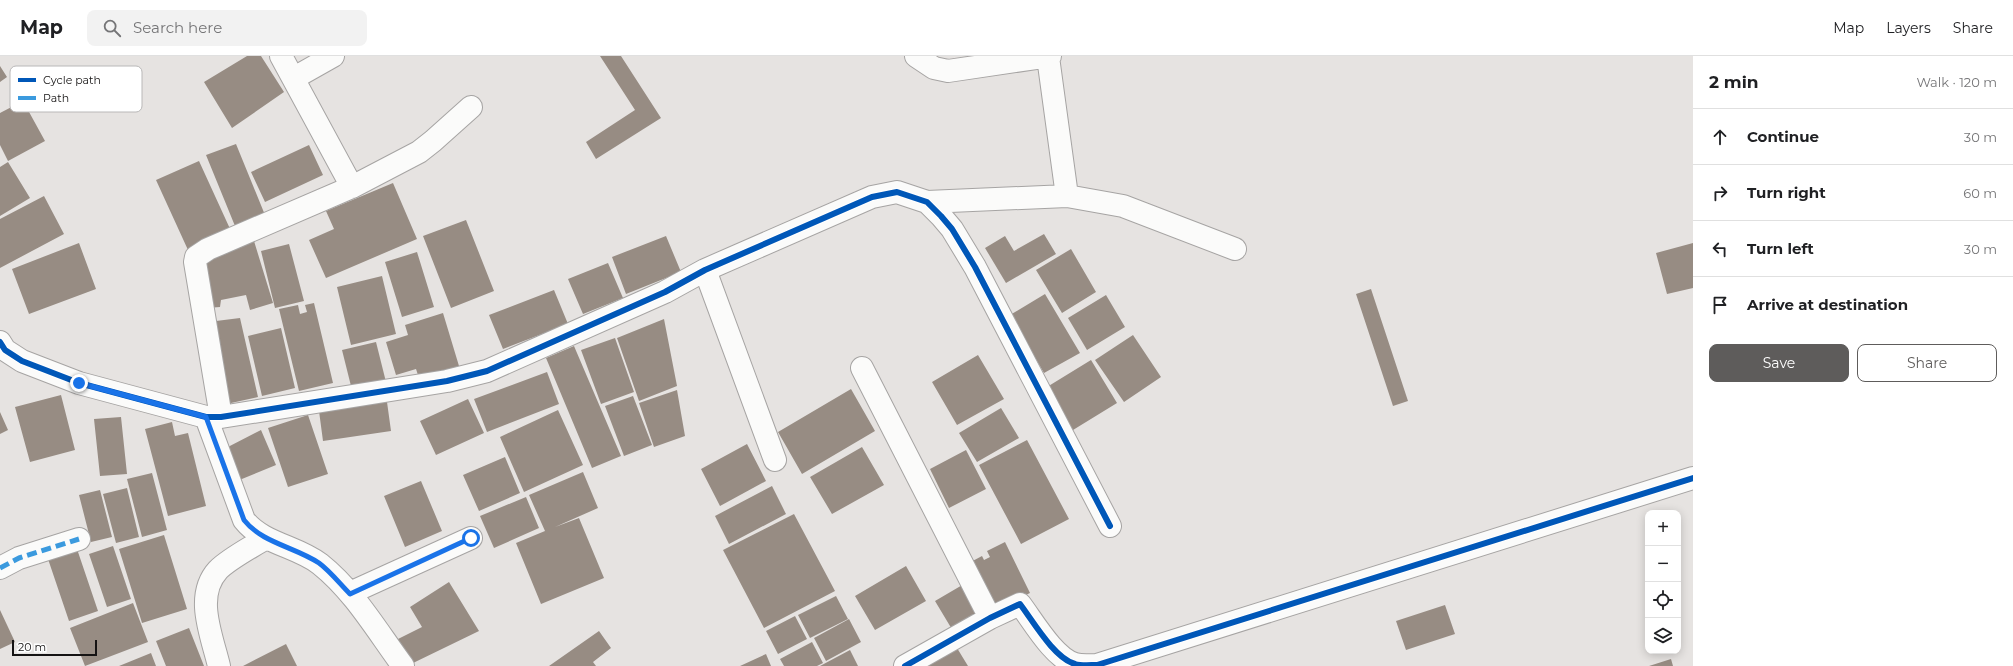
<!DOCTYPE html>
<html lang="en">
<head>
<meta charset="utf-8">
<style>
	:root { --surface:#fff; --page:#f2f2f2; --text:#202124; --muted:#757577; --line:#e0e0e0; --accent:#5e5c5b }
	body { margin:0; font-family:Montserrat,sans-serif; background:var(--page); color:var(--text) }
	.controls { position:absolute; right:12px; bottom:12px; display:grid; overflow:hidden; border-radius:8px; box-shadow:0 2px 10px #0003 }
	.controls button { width:36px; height:36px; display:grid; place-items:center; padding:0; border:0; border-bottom:1px solid var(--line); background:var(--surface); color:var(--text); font:20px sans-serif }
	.scale { position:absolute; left:12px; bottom:10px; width:85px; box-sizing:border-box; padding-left:4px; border:2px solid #151313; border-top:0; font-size:11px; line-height:14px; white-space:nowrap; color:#151313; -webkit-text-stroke:3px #fff; paint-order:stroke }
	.stop { position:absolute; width:12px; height:12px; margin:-9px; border:3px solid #1a73e8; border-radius:50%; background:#fff }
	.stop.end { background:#1a73e8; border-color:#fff; box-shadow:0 1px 4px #0008 }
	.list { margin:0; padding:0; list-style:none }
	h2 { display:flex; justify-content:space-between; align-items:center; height:52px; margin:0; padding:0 16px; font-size:17px }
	h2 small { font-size:13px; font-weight:400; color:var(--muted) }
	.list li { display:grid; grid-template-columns:26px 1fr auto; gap:12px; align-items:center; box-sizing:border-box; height:56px; padding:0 16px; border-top:1px solid var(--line) }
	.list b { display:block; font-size:15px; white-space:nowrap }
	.list em { font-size:13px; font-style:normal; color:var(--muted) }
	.actions { display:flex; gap:8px; padding:12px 16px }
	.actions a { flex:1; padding:9px 0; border:1px solid var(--accent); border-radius:8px; text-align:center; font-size:14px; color:var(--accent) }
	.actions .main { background:var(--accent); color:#fff }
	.icon { flex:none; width:22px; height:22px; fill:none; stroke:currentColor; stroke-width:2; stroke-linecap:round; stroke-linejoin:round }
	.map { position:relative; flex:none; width:1693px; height:610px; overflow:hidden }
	header { display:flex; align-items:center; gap:24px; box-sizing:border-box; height:56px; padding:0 20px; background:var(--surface); border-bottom:1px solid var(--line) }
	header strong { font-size:19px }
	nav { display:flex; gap:22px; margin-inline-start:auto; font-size:14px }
	.search { width:280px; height:36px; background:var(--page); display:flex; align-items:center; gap:10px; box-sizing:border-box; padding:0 14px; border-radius:8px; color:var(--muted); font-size:15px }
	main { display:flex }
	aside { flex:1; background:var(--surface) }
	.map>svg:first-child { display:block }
	.building { fill:#978c83 }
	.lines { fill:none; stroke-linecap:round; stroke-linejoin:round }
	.minor-casing { stroke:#a6a4a3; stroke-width:24 }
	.minor { stroke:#fbfbfa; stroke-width:22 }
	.quiet { stroke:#3b9ade; stroke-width:5; stroke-dasharray:10 5; stroke-linecap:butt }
	.cycleway-casing { stroke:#fff; stroke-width:8 }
	.cycleway { stroke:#0057b8; stroke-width:6 }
	.route { stroke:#1a73e8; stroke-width:5 }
	.key { fill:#fff; stroke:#b9b8b8; stroke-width:1 }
	.key-label { font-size:11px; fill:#151313 }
</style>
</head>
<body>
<header>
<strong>Map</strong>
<div class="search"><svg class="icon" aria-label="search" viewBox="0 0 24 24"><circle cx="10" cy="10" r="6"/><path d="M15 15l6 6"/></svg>Search here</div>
<nav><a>Map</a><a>Layers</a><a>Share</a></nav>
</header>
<main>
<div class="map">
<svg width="1693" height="610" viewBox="0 0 1693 610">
	<rect width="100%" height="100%" fill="#e6e3e1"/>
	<path class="building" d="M247,0H261L284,36L232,72L204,26Z
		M600,0H621L661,62L596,103L586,86L635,54Z
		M0,10L7,21L0,26Z
		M23,45L45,85L8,105L0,89V57Z
		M236,88L265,159L235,170L206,99Z
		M309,89L323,119L265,146L251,116Z
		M199,105L231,175L188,194L156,124Z
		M8,106L30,142L0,160V111Z
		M393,127L417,183L326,222L309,184L334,173L326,155Z
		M44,140L64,178L0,212V163Z
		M466,164L494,235L451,252L423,180Z
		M1044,178L1056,198L1006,227L985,192L1005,180L1014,195Z
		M666,180L681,216L626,238L612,201Z
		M254,185L273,247L250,254L246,239L221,244L220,251L207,252L205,203Z
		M79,187L96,233L29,258L12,213Z
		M1693,187V232L1667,238L1656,197Z
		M289,188L304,245L275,252L261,195Z
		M1071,193L1096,236L1062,257L1036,214Z
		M417,196L434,251L402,261L385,206Z
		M608,207L623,242L583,258L568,223Z
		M382,220L396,278L351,289L337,231Z
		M1371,233L1408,345L1393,350L1356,238Z
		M554,234L568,268L503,293L489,259Z
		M1045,238L1080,297L1044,317L1010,259Z
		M1106,239L1125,271L1087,294L1068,262Z
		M314,247L333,327L299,335L279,253L298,249L300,258L307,256L305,249Z
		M443,257L459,310L419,322L416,313L396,319L386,286L408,279L405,269Z
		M240,262L258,341L222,349L208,266Z
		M664,263L677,330L639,345L617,282Z
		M281,272L295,332L262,340L248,280Z
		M1133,279L1161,321L1124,346L1095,304Z
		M615,282L634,336L601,348L581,294Z
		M376,286L386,326L352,334L342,294Z
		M574,290L621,400L592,412L546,302Z
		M978,299L1004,343L957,369L932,326Z
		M1091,304L1117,347L1073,374L1047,331Z
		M547,316L559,348L487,376L474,343Z
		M851,333L875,375L802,418L778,376Z
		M677,334L685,380L654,391L639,347Z
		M61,339L75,394L30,406L15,351Z
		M633,340L652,389L624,400L605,350Z
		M468,343L484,377L436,399L420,365Z
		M387,346L391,375L323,385L319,355Z
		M1001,352L1019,382L977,406L959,377Z
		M558,354L583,409L524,436L500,381Z
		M0,356L8,374L0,378Z
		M308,359L328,418L288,431L268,372Z
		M121,361L127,418L100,420L94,363Z
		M172,366L175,380L188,377L206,450L168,460L145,373Z
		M261,374L276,409L237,425L224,393Z
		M1027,384L1069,463L1021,488L979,409Z
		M747,388L766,425L720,450L701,413Z
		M862,391L884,429L832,458L810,421Z
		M966,394L986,433L949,452L930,413Z
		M505,401L520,437L479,455L463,419Z
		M583,416L598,452L555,471L579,462L604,522L541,548L516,487L545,475L529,439Z
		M152,417L167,474L142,481L127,423Z
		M421,425L442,475L405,491L384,440Z
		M772,430L786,458L729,488L715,460Z
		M127,432L139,481L116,487L103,438Z
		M100,434L112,481L91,486L79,439Z
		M526,441L539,472L494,492L480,460Z
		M794,458L835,535L764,572L723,494Z
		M164,479L187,553L142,567L119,493Z
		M1005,486L1030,537L993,554L967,508L982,500L984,504L990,501L987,495Z
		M113,490L131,543L107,551L89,498Z
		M77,493L98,555L69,565L48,503Z
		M906,510L926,545L875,574L855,540Z
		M449,526L479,575L411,608L392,586L422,571L410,551Z
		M964,528L985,563L956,580L935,545Z
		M836,540L848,563L810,582L798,559Z
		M133,547L148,586L85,610L70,572Z
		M1445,549L1455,578L1406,594L1396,565Z
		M0,554L15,586L0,593Z
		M795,560L807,583L778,598L766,575Z
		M849,563L861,586L826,605L814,582Z
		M189,572L204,610H166L156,585Z
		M599,575L611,592L593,606L596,610H549Z
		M812,586L823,607L817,610H784L780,603Z
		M286,588L297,610H243Z
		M957,592L968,610H927Z
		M850,594L858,610H820Z
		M151,597L156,610H119Z
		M766,598L771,610H740Z
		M1671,603L1673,610H1649Z"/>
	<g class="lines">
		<defs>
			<path id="minor" d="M281,0L352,131
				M916,0L934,12L948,15L1050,0
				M1048,1L1067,140
				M294,22L333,0
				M927,146L1067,140L1123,150L1235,193
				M705,214L775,404
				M0,286L5,294L22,305L79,327L206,361H221L447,325L487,315L665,236L705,214L872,141L897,136L927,146L941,160L952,173L975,211L1110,470
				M862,312L990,562
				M206,361L244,464C263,488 297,490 320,508C354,535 377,575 403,610
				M221,361L195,206L196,201L208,193L352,131L419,96L433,85L471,51
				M0,512L19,502L79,483
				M350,537L471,482
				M219,610C212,580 194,540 218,514C230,502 252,491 266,482
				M905,610L990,562L1020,548C1033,565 1054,602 1075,608C1081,610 1090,609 1097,609L1693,422"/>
		</defs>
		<use href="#minor" class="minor-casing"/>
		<use href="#minor" class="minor"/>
		<path class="quiet" d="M0,512L19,502L79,483"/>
		<defs>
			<path id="cycleway" d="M0,286L5,294L22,305L79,327L206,361H221L447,325L487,315L665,236L705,214L872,141L897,136L927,146L941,160L952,173L975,211L1110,470
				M905,610L990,562L1020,548C1033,565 1054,602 1075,608C1081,610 1090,609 1097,609L1693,422"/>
		</defs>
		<use href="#cycleway" class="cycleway-casing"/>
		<use href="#cycleway" class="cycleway"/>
	</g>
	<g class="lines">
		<path class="route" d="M79,327L206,361L244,464C262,487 295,491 319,507C330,515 340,528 350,538L471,482"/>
	</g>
	<rect x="10" y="10" width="132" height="46" rx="6" class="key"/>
	<rect x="18" y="22" width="18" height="4" fill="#0057b8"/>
	<rect x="18" y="40" width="18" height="4" fill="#3b9ade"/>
	<g class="key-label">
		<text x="43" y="28">Cycle path</text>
		<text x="43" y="46">Path</text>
	</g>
</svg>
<div class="controls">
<button>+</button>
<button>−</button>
<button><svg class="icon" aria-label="locate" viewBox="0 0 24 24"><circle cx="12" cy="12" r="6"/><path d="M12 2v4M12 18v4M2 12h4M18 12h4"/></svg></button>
<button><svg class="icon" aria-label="layers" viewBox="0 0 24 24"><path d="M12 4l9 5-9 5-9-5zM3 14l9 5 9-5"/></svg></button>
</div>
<div class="scale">20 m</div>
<div class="stop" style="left:471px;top:482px"></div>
<div class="stop end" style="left:79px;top:327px"></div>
</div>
<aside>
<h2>2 min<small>Walk · 120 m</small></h2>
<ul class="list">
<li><svg class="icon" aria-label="ahead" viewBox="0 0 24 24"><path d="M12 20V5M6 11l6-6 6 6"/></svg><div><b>Continue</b></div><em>30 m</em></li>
<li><svg class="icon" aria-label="right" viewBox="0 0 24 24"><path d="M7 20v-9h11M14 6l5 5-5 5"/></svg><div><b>Turn right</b></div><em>60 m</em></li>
<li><svg class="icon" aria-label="left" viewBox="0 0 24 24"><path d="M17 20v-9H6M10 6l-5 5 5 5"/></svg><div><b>Turn left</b></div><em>30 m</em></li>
<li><svg class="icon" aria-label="arrive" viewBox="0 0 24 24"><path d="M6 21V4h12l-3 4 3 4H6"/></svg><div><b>Arrive at destination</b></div></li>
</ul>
<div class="actions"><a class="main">Save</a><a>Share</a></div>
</aside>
</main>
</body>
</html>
